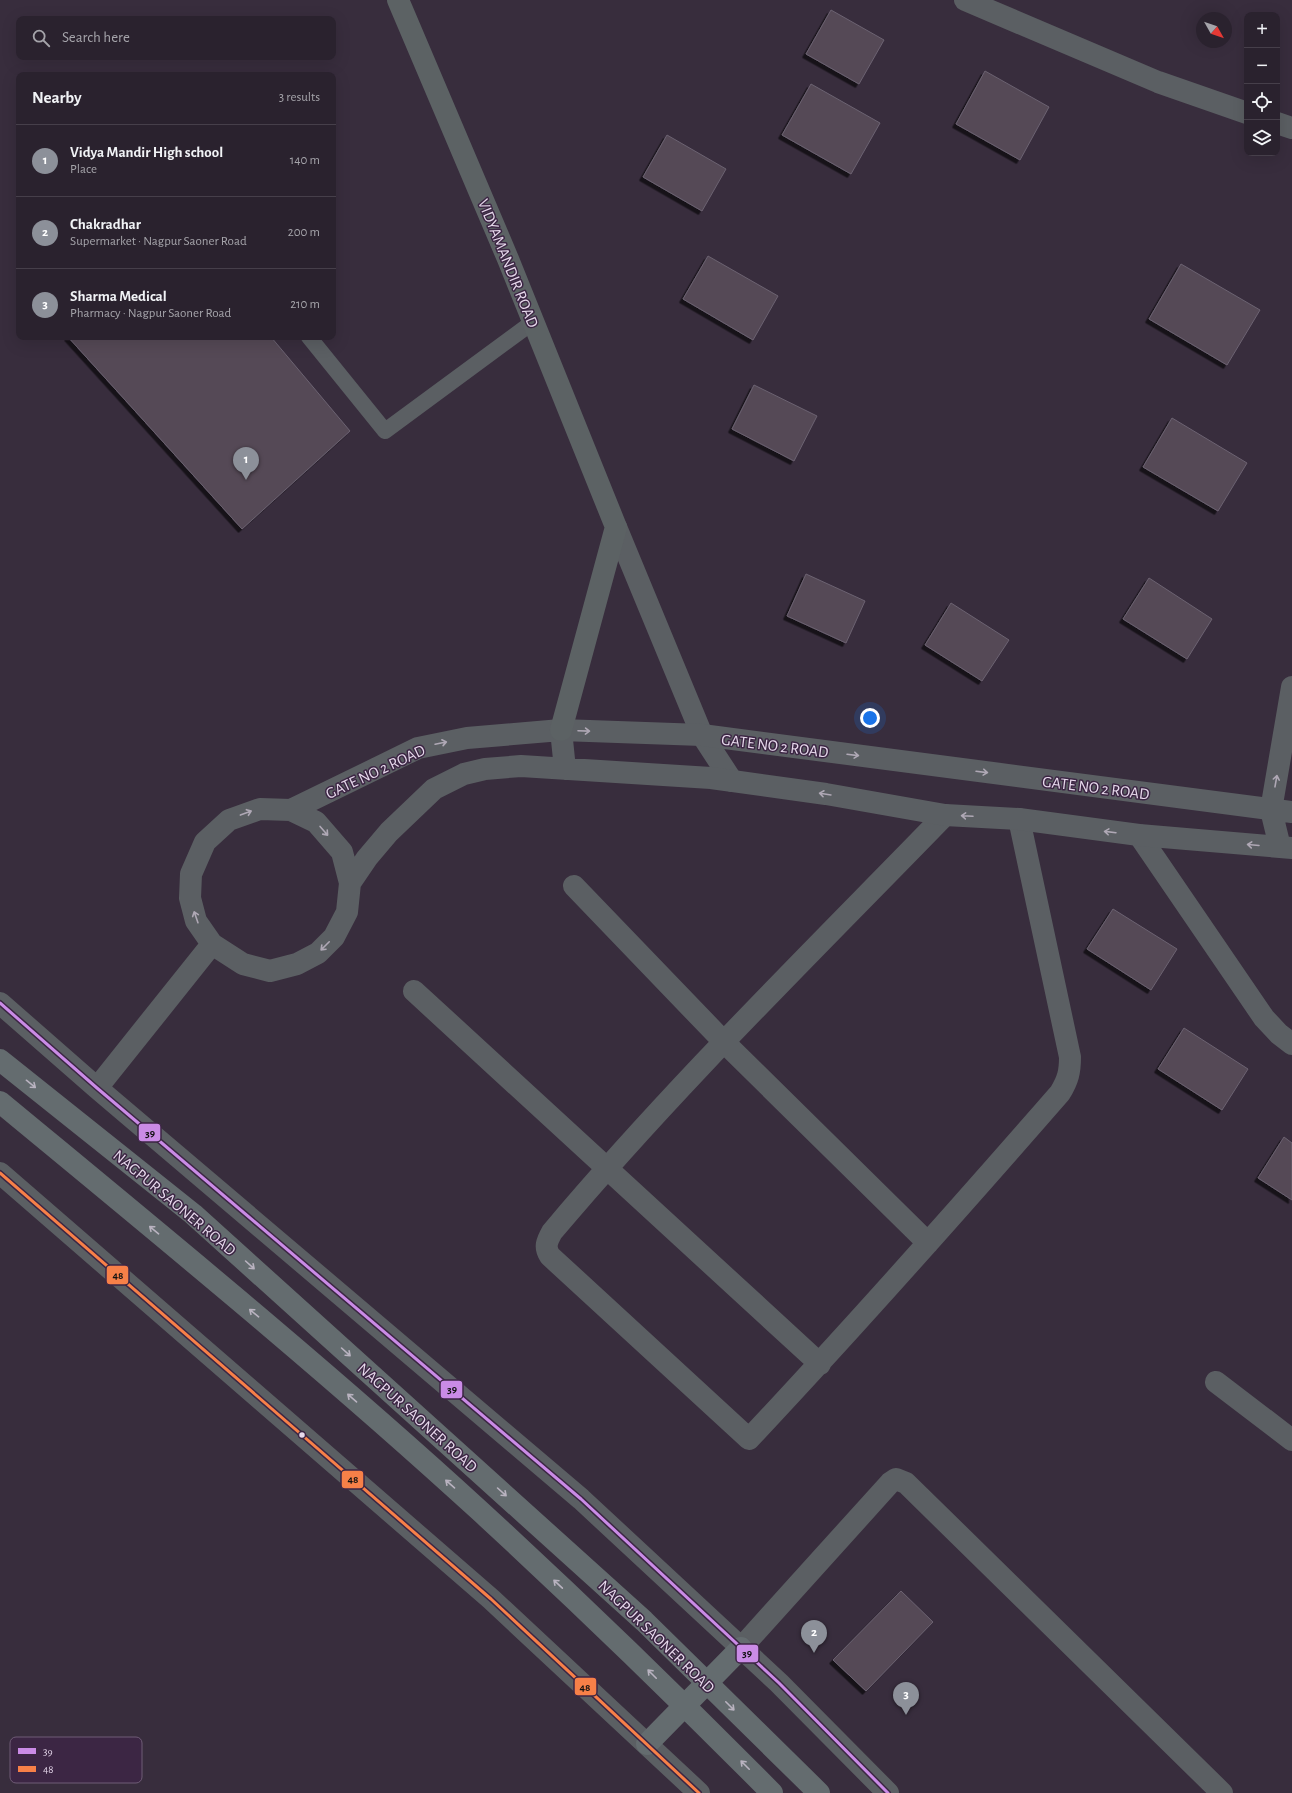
<!DOCTYPE html>
<html lang="en">
<head>
<meta charset="utf-8">
<style>
  :root { --surface:#2a222e; --page:#362f3a; --text:#f1f3f6; --muted:#a5a4aa; --line:#463f4a; --accent:#8c9099 }
  body { margin:0; font-family:"Alegreya Sans",sans-serif; background:var(--page); color:var(--text) }
  .controls { position:absolute; right:12px; top:12px; display:grid; overflow:hidden; border-radius:8px; box-shadow:0 4px 16px #0002 }
  .controls button { width:36px; height:36px; display:grid; place-items:center; padding:0; border:0; border-bottom:1px solid var(--line); background:var(--surface); color:var(--text); font:20px sans-serif }
  .compass { position:absolute; left:1196px; top:12px; width:36px; height:36px; border-radius:50%; background:var(--surface); box-shadow:0 4px 16px #0002; rotate:130deg }
  .you { position:absolute; left:870px; top:718px; width:14px; height:14px; margin:-10px; border:3px solid #fff; border-radius:50%; background:#1a73e8; box-shadow:0 0 0 6px #1a73e833 }
  .badge { display:grid; place-items:center; width:26px; height:26px; border-radius:50%; background:var(--accent); color:#fff; font-size:13px; font-weight:700 }
  .pin { position:absolute; translate:-50% -33px; filter:drop-shadow(0 1px 2px #0008) }
  .pin::after { content:''; position:absolute; top:21px; width:14px; height:12px; background:inherit; clip-path:polygon(0 0,100% 0,50% 100%) }
  .list { margin:0; padding:0; list-style:none }
  h2 { display:flex; justify-content:space-between; align-items:center; height:52px; margin:0; padding:0 16px; font-size:17px }
  h2 small { font-size:13px; font-weight:400; color:var(--muted) }
  .list li { display:grid; grid-template-columns:26px 1fr auto; gap:12px; align-items:center; box-sizing:border-box; height:72px; padding:0 16px; border-top:1px solid var(--line) }
  .list b { display:block; font-size:15px; white-space:nowrap }
  .list p { margin:0; font-size:13px; white-space:nowrap; color:var(--muted) }
  .list em { font-size:13px; font-style:normal; color:var(--muted) }
  .icon { flex:none; width:22px; height:22px; fill:none; stroke:currentColor; stroke-width:2; stroke-linecap:round; stroke-linejoin:round }
  .map { position:relative; flex:none; width:1292px; height:1793px; overflow:hidden }
  .search { position:absolute; background:var(--surface); box-shadow:0 4px 16px #0002; left:16px; top:16px; width:320px; height:44px; display:flex; align-items:center; gap:10px; box-sizing:border-box; padding:0 14px; border-radius:8px; color:var(--muted); font-size:15px }
  .panel { position:absolute; background:var(--surface); box-shadow:0 4px 16px #0002; left:16px; top:72px; width:320px; height:268px; border-radius:8px }
  .map>svg:first-child { display:block }
  .building { fill:#544a57; stroke:#6c6271; filter:url(#shadow) }
  .lines { fill:none; stroke-linecap:round; stroke-linejoin:round }
  .service { stroke:#5b5f63; stroke-width:16 }
  .minor { stroke:#5b5f63; stroke-width:22 }
  .tertiary { stroke:#5b5f63; stroke-width:22 }
  .secondary { stroke:#5c6264; stroke-width:22 }
  .trunk { stroke:#646c6f; stroke-width:22 }
  .bus-1-casing { stroke:#3c2644; stroke-width:6 }
  .bus-2-casing { stroke:#3c2644; stroke-width:6 }
  .bus-1 { stroke:#ca8be6; stroke-width:3 }
  .bus-2 { stroke:#f78048; stroke-width:3 }
  .oneway { stroke:#afa8b5 }
  .oneway2 { stroke:#b9b3c0 }
  .bus-dot { fill:#e7d9ec; stroke:#3c2644; stroke-width:1.5 }
  .labels { text-anchor:middle; stroke-width:3; stroke-linejoin:round; paint-order:stroke }
  .street-label { font-size:16px; fill:#e7d9ec; stroke:#3c2644 }
  .key { fill:#3c2644; stroke:#6f5c76; stroke-width:1 }
  .key-label { font-size:11px; fill:#e7d9ec }
  .line-badge { stroke:#3c2644; stroke-width:1.5 }
  .pale-badge-label { font-size:11px; text-anchor:middle; font-weight:bold; fill:#111 }
</style>
</head>
<body>
<div class="map">
<svg width="1292" height="1793" viewBox="0 0 1292 1793">
  <defs>
    <filter id="shadow"><feDropShadow dx="-3.5" dy="3.5" stdDeviation="0" flood-color="#0009"/></filter>
  </defs>
  <rect width="100%" height="100%" fill="#382d3d"/>
  <!-- building -->
  <path class="building" d="M831,10L884,40L859,84L806,54Z
    M985,71L1049,107L1020,160L956,124Z
    M811,84L880,123L851,174L782,135Z
    M667,135L726,169L702,211L643,177Z
    M708,256L778,296L753,340L683,299Z
    M1181,264L1260,310L1227,365L1149,319Z
    M68,337H271L350,431L242,529Z
    M754,385L817,416L794,461L732,429Z
    M1172,418L1247,463L1218,511L1143,467Z
    M806,574L865,601L846,643L787,616Z
    M1149,578L1212,619L1187,659L1123,619Z
    M951,603L1009,640L982,681L925,645Z
    M1113,909L1177,949L1151,990L1087,949Z
    M1184,1028L1248,1069L1222,1110L1158,1069Z
    M1284,1137L1292,1143V1200L1258,1178Z
    M901,1591L933,1622L866,1691L833,1660Z"/>
  <g class="lines">
    <!-- service -->
    <path class="service" d="M309,337L385,431L533,322"/>
    <!-- minor -->
    <path class="minor" d="M965,0L1158,82L1247,113
      M1277,123L1292,128
      M616,527L702,735L732,781
      M945,815C812,952 675,1086 552,1232C547,1241 544,1247 550,1256L749,1439C855,1326 958,1210 1060,1093C1068,1080 1070,1072 1070,1057L1019,819
      M1139,835L1264,1018L1279,1034L1292,1044
      M574,886L724,1042L928,1243
      M414,991L820,1364
      M1216,1382L1292,1440
      M741,1648L890,1483L896,1479L906,1483L1222,1793"/>
    <!-- tertiary -->
    <path class="tertiary" d="M561,730L565,769
      M291,810L316,822L342,852L350,883L347,912L334,937L318,953L297,964L270,971L243,964L212,944L196,921L190,898L191,874L205,842L229,820L260,809L291,810L418,748L467,738L561,730L702,735L1292,812
      M1280,847L1271,810L1292,687
      M350,883L367,858L389,832L434,789L464,774L485,769L521,766L711,778L826,794L945,815L1019,819L1139,835L1292,848
      M0,1003L97,1088L581,1499L779,1683L888,1793
      M97,1088L212,944
      M0,1173L491,1599L699,1793"/>
    <!-- secondary -->
    <path class="secondary" d="M398,0L508,259L616,527L561,730"/>
    <!-- trunk -->
    <path class="trunk" d="M0,1060L193,1214L644,1621L819,1793
      M0,1102C162,1236 325,1369 480,1511C580,1603 677,1697 772,1793
      M647,1744L741,1648"/>
    <!-- bus-1 casing -->
    <g class="bus-1-casing">
      <path id="bus-1" d="M0,1003L97,1088L581,1499L779,1683L888,1793"/>
    </g>
    <!-- bus-2 casing -->
    <g class="bus-2-casing">
      <path id="bus-2" d="M0,1173L491,1599L699,1793"/>
    </g>
    <!-- bus-1 -->
    <use href="#bus-1" class="bus-1"/>
    <!-- bus-2 -->
    <use href="#bus-2" class="bus-2"/>
  </g>
  <!-- one-way arrows -->
  <defs><path id="oneway-shaft" d="M-6 0H5M1.5-3L5.5 0L1.5 3" fill="none" stroke-width="1.6" stroke-linecap="round" stroke-linejoin="round"/></defs>
  <g class="oneway">
    <use href="#oneway-shaft" transform="translate(584 731) rotate(2)"/>
    <use href="#oneway-shaft" transform="translate(441 743) rotate(-12)"/>
    <use href="#oneway-shaft" transform="translate(853 755) rotate(7)"/>
    <use href="#oneway-shaft" transform="translate(982 772) rotate(7)"/>
    <use href="#oneway-shaft" transform="translate(1276 781) rotate(-80)"/>
    <use href="#oneway-shaft" transform="translate(825 794) rotate(-171)"/>
    <use href="#oneway-shaft" transform="translate(246 813) rotate(-20)"/>
    <use href="#oneway-shaft" transform="translate(967 816) rotate(-177)"/>
    <use href="#oneway-shaft" transform="translate(324 831) rotate(49)"/>
    <use href="#oneway-shaft" transform="translate(1110 832) rotate(-173)"/>
    <use href="#oneway-shaft" transform="translate(1253 845) rotate(-175)"/>
    <use href="#oneway-shaft" transform="translate(196 917) rotate(-109)"/>
    <use href="#oneway-shaft" transform="translate(325 946) rotate(135)"/>
  </g>
  <g class="oneway2">
    <use href="#oneway-shaft" transform="translate(31 1084) rotate(39)"/>
    <use href="#oneway-shaft" transform="translate(154 1230) rotate(-140)"/>
    <use href="#oneway-shaft" transform="translate(250 1265) rotate(42)"/>
    <use href="#oneway-shaft" transform="translate(254 1313) rotate(-140)"/>
    <use href="#oneway-shaft" transform="translate(346 1352) rotate(42)"/>
    <use href="#oneway-shaft" transform="translate(352 1398) rotate(-139)"/>
    <use href="#oneway-shaft" transform="translate(450 1484) rotate(-139)"/>
    <use href="#oneway-shaft" transform="translate(502 1492) rotate(42)"/>
    <use href="#oneway-shaft" transform="translate(558 1584) rotate(-137)"/>
    <use href="#oneway-shaft" transform="translate(652 1674) rotate(-135)"/>
    <use href="#oneway-shaft" transform="translate(730 1706) rotate(45)"/>
    <use href="#oneway-shaft" transform="translate(745 1765) rotate(-135)"/>
  </g>
  <!-- markers -->
  <circle class="bus-dot" cx="302" cy="1435" r="3.5"/>
  <g class="labels">
    <!-- street labels -->
    <g class="street-label">
      <text transform="translate(509 263) rotate(68)" y="6">VIDYAMANDIR ROAD</text>
      <text transform="translate(775 745) rotate(7)" y="6">GATE NO 2 ROAD</text>
      <text transform="translate(375 771) rotate(-25)" y="6">GATE NO 2 ROAD</text>
      <text transform="translate(1096 787) rotate(7)" y="6">GATE NO 2 ROAD</text>
      <text transform="translate(175 1202) rotate(40)" y="6">NAGPUR SAONER ROAD</text>
      <text transform="translate(418 1417) rotate(42)" y="6">NAGPUR SAONER ROAD</text>
      <text transform="translate(657 1636) rotate(44)" y="6">NAGPUR SAONER ROAD</text>
    </g>
  </g>
  <!-- legend -->
  <rect x="10" y="1737" width="132" height="46" rx="6" class="key"/>
  <rect x="18" y="1748" width="18" height="6" fill="#ca8be6"/>
  <rect x="18" y="1766" width="18" height="6" fill="#f78048"/>
  <g class="key-label">
    <text x="43" y="1755">39</text>
    <text x="43" y="1773">48</text>
  </g>
  <g class="line-badge">
    <rect x="138" y="1123" width="23" height="19" rx="4" fill="#ca8be6"/>
    <rect x="106" y="1265" width="23" height="20" rx="4" fill="#f78048"/>
    <rect x="440" y="1380" width="23" height="19" rx="4" fill="#ca8be6"/>
    <rect x="341" y="1470" width="23" height="19" rx="4" fill="#f78048"/>
    <rect x="736" y="1644" width="23" height="19" rx="4" fill="#ca8be6"/>
    <rect x="574" y="1677" width="23" height="19" rx="4" fill="#f78048"/>
  </g>
  <g class="pale-badge-label">
    <text x="150" y="1137">39</text>
    <text x="118" y="1279">48</text>
    <text x="452" y="1393">39</text>
    <text x="353" y="1483">48</text>
    <text x="747" y="1657">39</text>
    <text x="585" y="1691">48</text>
  </g>
</svg>
<div class="controls">
<button>+</button>
<button>−</button>
<button><svg class="icon" aria-label="locate" viewBox="0 0 24 24"><circle cx="12" cy="12" r="6"/><path d="M12 2v4M12 18v4M2 12h4M18 12h4"/></svg></button>
<button><svg class="icon" aria-label="layers" viewBox="0 0 24 24"><path d="M12 4l9 5-9 5-9-5zM3 14l9 5 9-5"/></svg></button>
</div>
<svg class="compass" viewBox="-18 -18 36 36"><path d="M0-13l5 13h-10z" fill="#e53935"/><path d="M0 13l5-13h-10z" fill="#a5a4aa"/></svg>
<div class="you"></div>
<div class="pin badge" style="left:246px;top:480px">1</div>
<div class="pin badge" style="left:814px;top:1653px">2</div>
<div class="pin badge" style="left:906px;top:1715px">3</div>
<div class="search"><svg class="icon" aria-label="search" viewBox="0 0 24 24"><circle cx="10" cy="10" r="6"/><path d="M15 15l6 6"/></svg>Search here</div>
<section class="panel">
<h2>Nearby<small>3 results</small></h2>
<ul class="list">
<li><span class="badge">1</span><div><b>Vidya Mandir High school</b><p>Place</p></div><em>140 m</em></li>
<li><span class="badge">2</span><div><b>Chakradhar</b><p>Supermarket · Nagpur Saoner Road</p></div><em>200 m</em></li>
<li><span class="badge">3</span><div><b>Sharma Medical</b><p>Pharmacy · Nagpur Saoner Road</p></div><em>210 m</em></li>
</ul>
</section>
</div>
</body>
</html>
